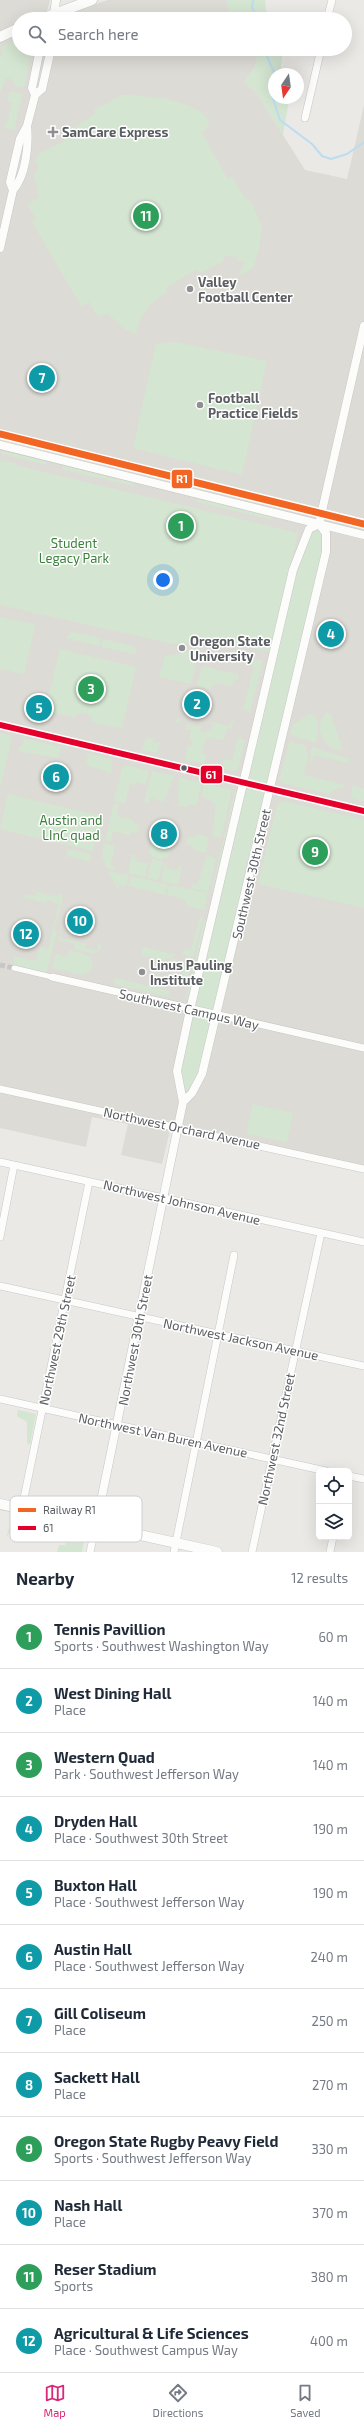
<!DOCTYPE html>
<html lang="en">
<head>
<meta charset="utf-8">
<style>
  :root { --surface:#fff; --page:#f2f2f3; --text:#1f2937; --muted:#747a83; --line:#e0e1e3; --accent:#db2777 }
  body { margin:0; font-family:"Exo 2",sans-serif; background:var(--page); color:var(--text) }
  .controls { position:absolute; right:12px; bottom:12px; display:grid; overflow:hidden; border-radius:6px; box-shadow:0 4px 16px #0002 }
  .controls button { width:36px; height:36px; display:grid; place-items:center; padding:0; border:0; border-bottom:1px solid var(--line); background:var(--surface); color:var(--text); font:20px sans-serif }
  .compass { position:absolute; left:268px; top:68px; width:36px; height:36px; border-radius:50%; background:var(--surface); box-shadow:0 4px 16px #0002; rotate:193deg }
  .you { position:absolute; left:163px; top:580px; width:14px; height:14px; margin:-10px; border:3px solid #fff; border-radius:50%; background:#1a73e8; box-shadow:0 0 0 6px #1a73e833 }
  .badge { display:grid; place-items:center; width:26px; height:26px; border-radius:50%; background:var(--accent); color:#fff; font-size:13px; font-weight:700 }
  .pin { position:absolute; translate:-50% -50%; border:2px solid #fff; box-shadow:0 1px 4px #0006 }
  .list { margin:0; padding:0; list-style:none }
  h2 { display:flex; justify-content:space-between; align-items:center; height:52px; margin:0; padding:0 16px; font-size:17px }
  h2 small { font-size:13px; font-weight:400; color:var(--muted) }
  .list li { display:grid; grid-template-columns:26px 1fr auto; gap:12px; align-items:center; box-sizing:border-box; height:64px; padding:0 16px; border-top:1px solid var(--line) }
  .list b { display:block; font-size:15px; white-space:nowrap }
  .list p { margin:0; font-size:13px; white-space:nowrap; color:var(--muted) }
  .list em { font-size:13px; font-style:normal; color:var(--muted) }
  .icon { flex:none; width:22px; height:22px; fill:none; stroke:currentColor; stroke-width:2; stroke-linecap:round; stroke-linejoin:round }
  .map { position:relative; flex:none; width:364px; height:1552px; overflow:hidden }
  .search { position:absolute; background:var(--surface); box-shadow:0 4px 16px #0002; left:12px; right:12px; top:12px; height:44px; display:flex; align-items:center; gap:10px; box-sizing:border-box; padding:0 14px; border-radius:22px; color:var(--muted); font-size:15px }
  .sheet { height:820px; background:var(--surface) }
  nav { display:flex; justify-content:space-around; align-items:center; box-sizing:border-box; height:56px; border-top:1px solid var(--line); background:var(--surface); font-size:11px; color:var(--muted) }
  nav a { display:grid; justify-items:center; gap:2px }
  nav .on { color:var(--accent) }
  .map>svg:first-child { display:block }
  .education { fill:#dddbd5 }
  .green { fill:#d4e5d1 }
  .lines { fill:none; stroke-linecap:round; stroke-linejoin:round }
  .stream { stroke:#bbdcf2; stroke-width:2 }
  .pedestrian-tunnel { stroke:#c6c6c4; stroke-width:5; stroke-dasharray:5 2.5; stroke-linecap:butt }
  .pedestrian-casing { stroke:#c7c7c7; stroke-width:6 }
  .minor-casing { stroke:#c7c7c7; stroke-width:8 }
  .tertiary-casing { stroke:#c7c7c7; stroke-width:9 }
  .secondary-casing { stroke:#c7c7c6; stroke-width:11 }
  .pedestrian { stroke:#fcfcfb; stroke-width:5 }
  .minor { stroke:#fcfcfb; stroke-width:7 }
  .tertiary { stroke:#fcfcfb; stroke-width:8 }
  .secondary { stroke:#fcfcfb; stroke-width:10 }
  .bus-1-casing { stroke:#fff; stroke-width:9 }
  .bus-1 { stroke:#e4002b; stroke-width:6 }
  .rail-1-casing { stroke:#fff; stroke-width:10 }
  .rail-1 { stroke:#f26522; stroke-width:7 }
  .poi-dot { fill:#8d8f90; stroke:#fff; stroke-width:1.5 }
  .bus-dot { fill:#5b5e62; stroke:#fff; stroke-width:1.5 }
  .labels { text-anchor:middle; stroke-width:3; stroke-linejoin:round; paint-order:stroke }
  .poi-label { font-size:13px; font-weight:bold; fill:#5b5e62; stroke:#fff; text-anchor:start }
  .park-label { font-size:13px; fill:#3b803d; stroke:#fff }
  .street-label { font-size:13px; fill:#5b5e62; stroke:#fff }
  .key { fill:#fff; stroke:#cecfd0; stroke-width:1 }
  .key-label { font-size:11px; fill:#5b5e62 }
  .line-badge { stroke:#fff; stroke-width:1.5 }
  .badge-label { font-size:11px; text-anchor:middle; font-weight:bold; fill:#fff }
</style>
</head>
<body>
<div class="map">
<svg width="364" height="1552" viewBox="0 0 364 1552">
  <rect width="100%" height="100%" fill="#eae9e5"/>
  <!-- education -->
  <path class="education" d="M0,0H50L45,19H19V49H259L255,67L244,82L256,92L305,170L347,179L364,105V1167L172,1122L162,1164L121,1155L128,1124L92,1117L86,1147L0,1128Z
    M108,0H227L229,14L234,19H49Z"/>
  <!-- green -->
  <path class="green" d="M227,0H265L266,10L273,19H234L229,14Z
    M12,42L19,44V46L16,47L25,54L24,50L27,49L30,59L24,88L14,86L13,80L6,78L0,93V56L4,54L0,47Z
    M259,49H283L280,74H274V98L289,100L283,135L256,92L244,82L255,67Z
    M12,91L22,94L14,130L4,128L5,124H7L12,102L7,100L9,93Z
    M122,95C140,94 211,101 209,126L202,133L228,179L232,177L246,200L249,198L262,226L259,249L253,268L238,277L245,262L238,261V257L224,256L223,262L200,273L197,269L166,288L168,292C149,303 142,311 136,334L125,329L107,313L98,317L89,302L81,306L32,222L36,219L27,205L39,197L34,174L37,171L38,163L35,162L39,153L63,142L72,129L95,114L94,110Z
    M176,342L267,361L242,475L133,448L156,344Z
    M3,451L47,461L46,465L2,454Z
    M0,460L15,463V465L298,533L270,652L197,636L186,643L173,644L0,605Z
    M63,466L134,483L133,486L62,469Z
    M198,499L272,517L271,520L197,502Z
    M311,530L321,532L323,550L199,1077L185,1093L179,1072L298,559Z
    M0,617L33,624L35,627L24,674L0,669Z
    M71,632L101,638L99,646L66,638Z
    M103,639L133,646L136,649V654L101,647Z
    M200,646L191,684L159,677L165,655L181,654Z
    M60,649L136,667L122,729L91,722L92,717L85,713L77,714L76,718L45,711Z
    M248,657L263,661L250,712L243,710L254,666L242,663L243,660Z
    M202,666L239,675L238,680L234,679L233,686L217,683L209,689L197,686Z
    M327,713L331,715L342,747L341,750C323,750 312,724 327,713Z
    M309,714L315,715C319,721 319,737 315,743L290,735L293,725Z
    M177,718H180V722L201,727L200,731L206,733L207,730L211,731L213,724L209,723V721L229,726L231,720L235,721L231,729L227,728L224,740L206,738L202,753L207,755L204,764L185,760L188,745L191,746L192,741L189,740L191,730L186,729L187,724L176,722Z
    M0,733L12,736L0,789Z
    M147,737L154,739L153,743L160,742L157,753L142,750Z
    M24,738L61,747L58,758L18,751L19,746L22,747Z
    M238,738L245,740L237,772L222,768L224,759L232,761Z
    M290,741L306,746L308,758L304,775L345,785L343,788H339L328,794L281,783L279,780Z
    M313,747L350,759L348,763L314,755L312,762L310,761L311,749Z
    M88,753L112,759L111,773L86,765Z
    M126,765L149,771L146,785L135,782V785L130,784L125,803L114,801L122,768Z
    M152,771L174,776L164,802L150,798L148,804L144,802Z
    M179,777L202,783L196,806L188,804L187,807L178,806Z
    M204,783L232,790L221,838L212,836L216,804L211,802V800L201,797Z
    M352,786L364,789V802L351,798Z
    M235,790L238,791L214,892L211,893Z
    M8,794L101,816L93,851L0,829Z
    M283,801L364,820V908L258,884L277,804Z
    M114,803L119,804L117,816L132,819L134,824L140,825L138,833L132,832L128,835L113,831L111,842L105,841Z
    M197,834L209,837L206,853L194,850L192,846L186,844L188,836L194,838Z
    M104,843L115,846L111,865L115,866L114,870L107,868L102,856Z
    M151,844L171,848L168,858L164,857L163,860L152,857V854H149Z
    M68,849L91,854L90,862L66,856Z
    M132,854L136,855L135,861L146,863L149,859L145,877L128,873Z
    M207,855L216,858L208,892L191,888L192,884L197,885Z
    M152,859L163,862L158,880L147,878Z
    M165,862L167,863L166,868L177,871L179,865L182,866L178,885L161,881Z
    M108,871L129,875L126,886L120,884L118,890Z
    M131,876L168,884L165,895L128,886Z
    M169,885L208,893L204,910L185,905L186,900L167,895Z
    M31,890L54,896L61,893L63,898L61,906L49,900L45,903L20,897H24L25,894L36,896V893Z
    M58,906L61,907L54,929L57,932L47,971L44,973L14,966V956L36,961L40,947L48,949Z
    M200,916L203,917L193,957L182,955L184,949L191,950Z
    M204,921L207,922L189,1000L186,999Z
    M60,931H61L60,938L86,944L85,948L97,951L100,940L101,949L95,954L74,949L75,944L58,940Z
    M143,947L177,955L172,956V958L176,959L175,963L171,962V959L166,958L165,961L141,955Z
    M69,950C82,953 100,956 90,972L82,975L52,968L56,954L67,957Z
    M186,957L193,959L187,985L181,983Z
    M115,978L170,991L168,997L114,984Z
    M253,1104L293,1113L287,1142L246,1134Z
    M18,1410L36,1414L30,1445L27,1443V1422L17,1416Z
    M13,1516L44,1522L42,1526L17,1521L6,1538Z
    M47,1522L86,1531L82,1552H57L59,1545H65L68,1534L46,1527Z"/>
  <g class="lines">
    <!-- stream -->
    <path class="stream" d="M253,0L252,7L258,19
      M268,49L267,57L275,74
      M274,79L271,92L280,120L312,144L322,156L331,159L347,154L364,142"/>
    <!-- pedestrian-tunnel -->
    <path class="pedestrian-tunnel" d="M0,965L14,968"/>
    <!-- pedestrian casing -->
    <g class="pedestrian-casing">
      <path id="pedestrian" d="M14,968L52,977"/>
    </g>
    <!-- minor casing -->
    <g class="minor-casing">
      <path id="minor" d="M327,19L332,0
        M305,118L321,49
        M0,725L364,811
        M52,977L364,1048
        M0,1089L364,1169
        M0,1162L364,1242
        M0,1237L14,1165
        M0,1286L364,1366
        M0,1399L326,1471
        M349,1476L364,1479
        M24,1498L89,1182
        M90,1552L96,1525
        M174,1552L234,1255
        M252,1552L321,1233
        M330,1552L333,1537"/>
    </g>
    <!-- tertiary casing -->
    <g class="tertiary-casing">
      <path id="tertiary" d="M51,18L54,14L56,0
        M35,95L32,88L40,49
        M13,190L10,182L20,139L27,126L35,95L42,89L51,49
        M0,248L13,190C26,176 29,144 27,126
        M0,445L364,535
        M319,524L364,326
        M183,1102L192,1093L202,1074L326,552V533L319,524
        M96,1525L183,1102L177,1071L190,1010L293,570L309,529L319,524"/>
    </g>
    <!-- secondary casing -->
    <g class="secondary-casing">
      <path id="secondary" d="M41,19L92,0
        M0,37L19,28
        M0,1504L217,1552"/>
    </g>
    <!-- pedestrian -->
    <use href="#pedestrian" class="pedestrian"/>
    <!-- minor -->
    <use href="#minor" class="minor"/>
    <!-- tertiary -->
    <use href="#tertiary" class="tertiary"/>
    <!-- secondary -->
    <use href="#secondary" class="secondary"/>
    <!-- bus-1 casing -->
    <g class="bus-1-casing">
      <path id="bus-1" d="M0,725L364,811"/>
    </g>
    <!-- bus-1 -->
    <use href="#bus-1" class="bus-1"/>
    <!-- rail-1 casing -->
    <g class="rail-1-casing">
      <path id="rail-1" d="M0,434L364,524"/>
    </g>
    <!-- rail-1 -->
    <use href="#rail-1" class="rail-1"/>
  </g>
  <!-- markers -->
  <g class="poi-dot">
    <path d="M51 126h4v4h4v4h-4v4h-4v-4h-4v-4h4z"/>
    <circle cx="190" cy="289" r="4"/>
    <circle cx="200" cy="405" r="4"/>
    <circle cx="182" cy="648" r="4"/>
    <circle cx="142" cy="972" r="4"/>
  </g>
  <circle class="bus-dot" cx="184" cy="768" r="3.5"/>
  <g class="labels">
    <!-- poi labels -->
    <g class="poi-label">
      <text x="62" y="137">SamCare Express</text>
      <text x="198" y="287">Valley<tspan x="198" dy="15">Football Center</tspan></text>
      <text x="208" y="403">Football<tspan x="208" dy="15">Practice Fields</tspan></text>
      <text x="190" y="646">Oregon State<tspan x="190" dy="15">University</tspan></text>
      <text x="150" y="970">Linus Pauling<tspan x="150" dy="15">Institute</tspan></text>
    </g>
    <!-- park labels -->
    <g class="park-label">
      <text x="74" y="548">Student<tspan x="74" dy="15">Legacy Park</tspan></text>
      <text x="71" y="825">Austin and<tspan x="71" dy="15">LInC quad</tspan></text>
    </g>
    <!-- street labels -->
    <g class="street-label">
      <text transform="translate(251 874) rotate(-77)" y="5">Southwest 30th Street</text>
      <text transform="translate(189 1009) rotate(13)" y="5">Southwest Campus Way</text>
      <text transform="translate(182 1128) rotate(12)" y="5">Northwest Orchard Avenue</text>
      <text transform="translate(182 1202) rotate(13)" y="5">Northwest Johnson Avenue</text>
      <text transform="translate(241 1339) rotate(12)" y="5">Northwest Jackson Avenue</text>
      <text transform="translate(57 1340) rotate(-78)" y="5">Northwest 29th Street</text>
      <text transform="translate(135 1340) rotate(-79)" y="5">Northwest 30th Street</text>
      <text transform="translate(163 1435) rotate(12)" y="5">Northwest Van Buren Avenue</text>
      <text transform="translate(276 1439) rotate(-78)" y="5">Northwest 32nd Street</text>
    </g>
  </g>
  <!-- legend -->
  <rect x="10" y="1496" width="132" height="46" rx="6" class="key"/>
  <rect x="18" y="1508" width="18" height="4" fill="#f26522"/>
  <rect x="18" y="1526" width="18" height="4" fill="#e4002b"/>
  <g class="key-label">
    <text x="43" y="1514">Railway R1</text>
    <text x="43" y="1532">61</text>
  </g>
  <g class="line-badge">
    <rect x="171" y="469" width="22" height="20" rx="4" fill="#f26522"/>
    <rect x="200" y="765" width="23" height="19" rx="4" fill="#e4002b"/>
  </g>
  <g class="badge-label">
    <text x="182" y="483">R1</text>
    <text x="211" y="779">61</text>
  </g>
</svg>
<div class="controls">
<button><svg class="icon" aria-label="locate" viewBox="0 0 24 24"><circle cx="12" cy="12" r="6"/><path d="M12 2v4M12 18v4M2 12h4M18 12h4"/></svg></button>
<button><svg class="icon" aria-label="layers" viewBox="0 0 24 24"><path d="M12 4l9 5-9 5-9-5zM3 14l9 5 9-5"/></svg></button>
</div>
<svg class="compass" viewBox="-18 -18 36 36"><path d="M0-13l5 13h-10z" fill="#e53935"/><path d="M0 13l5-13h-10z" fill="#747a83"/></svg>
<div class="you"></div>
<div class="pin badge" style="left:181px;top:526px;background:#2e9e5b">1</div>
<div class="pin badge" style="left:197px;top:704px;background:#0f9aa8">2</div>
<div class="pin badge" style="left:91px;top:689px;background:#2e9e5b">3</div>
<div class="pin badge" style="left:331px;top:634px;background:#0f9aa8">4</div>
<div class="pin badge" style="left:39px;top:708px;background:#0f9aa8">5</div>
<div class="pin badge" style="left:56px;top:777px;background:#0f9aa8">6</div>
<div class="pin badge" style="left:42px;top:378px;background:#0f9aa8">7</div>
<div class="pin badge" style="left:164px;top:834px;background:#0f9aa8">8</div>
<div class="pin badge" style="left:315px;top:852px;background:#2e9e5b">9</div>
<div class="pin badge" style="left:80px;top:921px;background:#0f9aa8">10</div>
<div class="pin badge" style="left:146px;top:216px;background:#2e9e5b">11</div>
<div class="pin badge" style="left:26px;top:934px;background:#0f9aa8">12</div>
<div class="search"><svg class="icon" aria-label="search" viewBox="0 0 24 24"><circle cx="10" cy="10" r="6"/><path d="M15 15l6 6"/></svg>Search here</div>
</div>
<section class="sheet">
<h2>Nearby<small>12 results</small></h2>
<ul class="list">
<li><span class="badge" style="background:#2e9e5b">1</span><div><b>Tennis Pavillion</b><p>Sports · Southwest Washington Way</p></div><em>60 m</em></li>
<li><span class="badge" style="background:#0f9aa8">2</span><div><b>West Dining Hall</b><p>Place</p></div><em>140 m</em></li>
<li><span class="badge" style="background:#2e9e5b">3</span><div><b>Western Quad</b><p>Park · Southwest Jefferson Way</p></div><em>140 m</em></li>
<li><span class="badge" style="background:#0f9aa8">4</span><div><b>Dryden Hall</b><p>Place · Southwest 30th Street</p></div><em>190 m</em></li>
<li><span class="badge" style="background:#0f9aa8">5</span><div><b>Buxton Hall</b><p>Place · Southwest Jefferson Way</p></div><em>190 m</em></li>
<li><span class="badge" style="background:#0f9aa8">6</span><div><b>Austin Hall</b><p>Place · Southwest Jefferson Way</p></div><em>240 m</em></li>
<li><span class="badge" style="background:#0f9aa8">7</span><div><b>Gill Coliseum</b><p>Place</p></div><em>250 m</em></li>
<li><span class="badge" style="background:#0f9aa8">8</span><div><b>Sackett Hall</b><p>Place</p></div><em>270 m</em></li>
<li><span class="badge" style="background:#2e9e5b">9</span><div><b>Oregon State Rugby Peavy Field</b><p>Sports · Southwest Jefferson Way</p></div><em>330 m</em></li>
<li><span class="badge" style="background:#0f9aa8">10</span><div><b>Nash Hall</b><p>Place</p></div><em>370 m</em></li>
<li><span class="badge" style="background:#2e9e5b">11</span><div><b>Reser Stadium</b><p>Sports</p></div><em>380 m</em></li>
<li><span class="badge" style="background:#0f9aa8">12</span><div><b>Agricultural &amp; Life Sciences</b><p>Place · Southwest Campus Way</p></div><em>400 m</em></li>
</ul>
</section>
<nav>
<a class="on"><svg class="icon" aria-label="map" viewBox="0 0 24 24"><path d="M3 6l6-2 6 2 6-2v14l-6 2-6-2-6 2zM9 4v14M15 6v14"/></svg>Map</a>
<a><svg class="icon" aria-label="directions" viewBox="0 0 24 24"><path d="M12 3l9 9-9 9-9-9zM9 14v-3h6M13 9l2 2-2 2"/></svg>Directions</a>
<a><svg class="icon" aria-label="saved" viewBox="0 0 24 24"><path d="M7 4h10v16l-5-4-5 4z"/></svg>Saved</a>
</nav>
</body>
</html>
